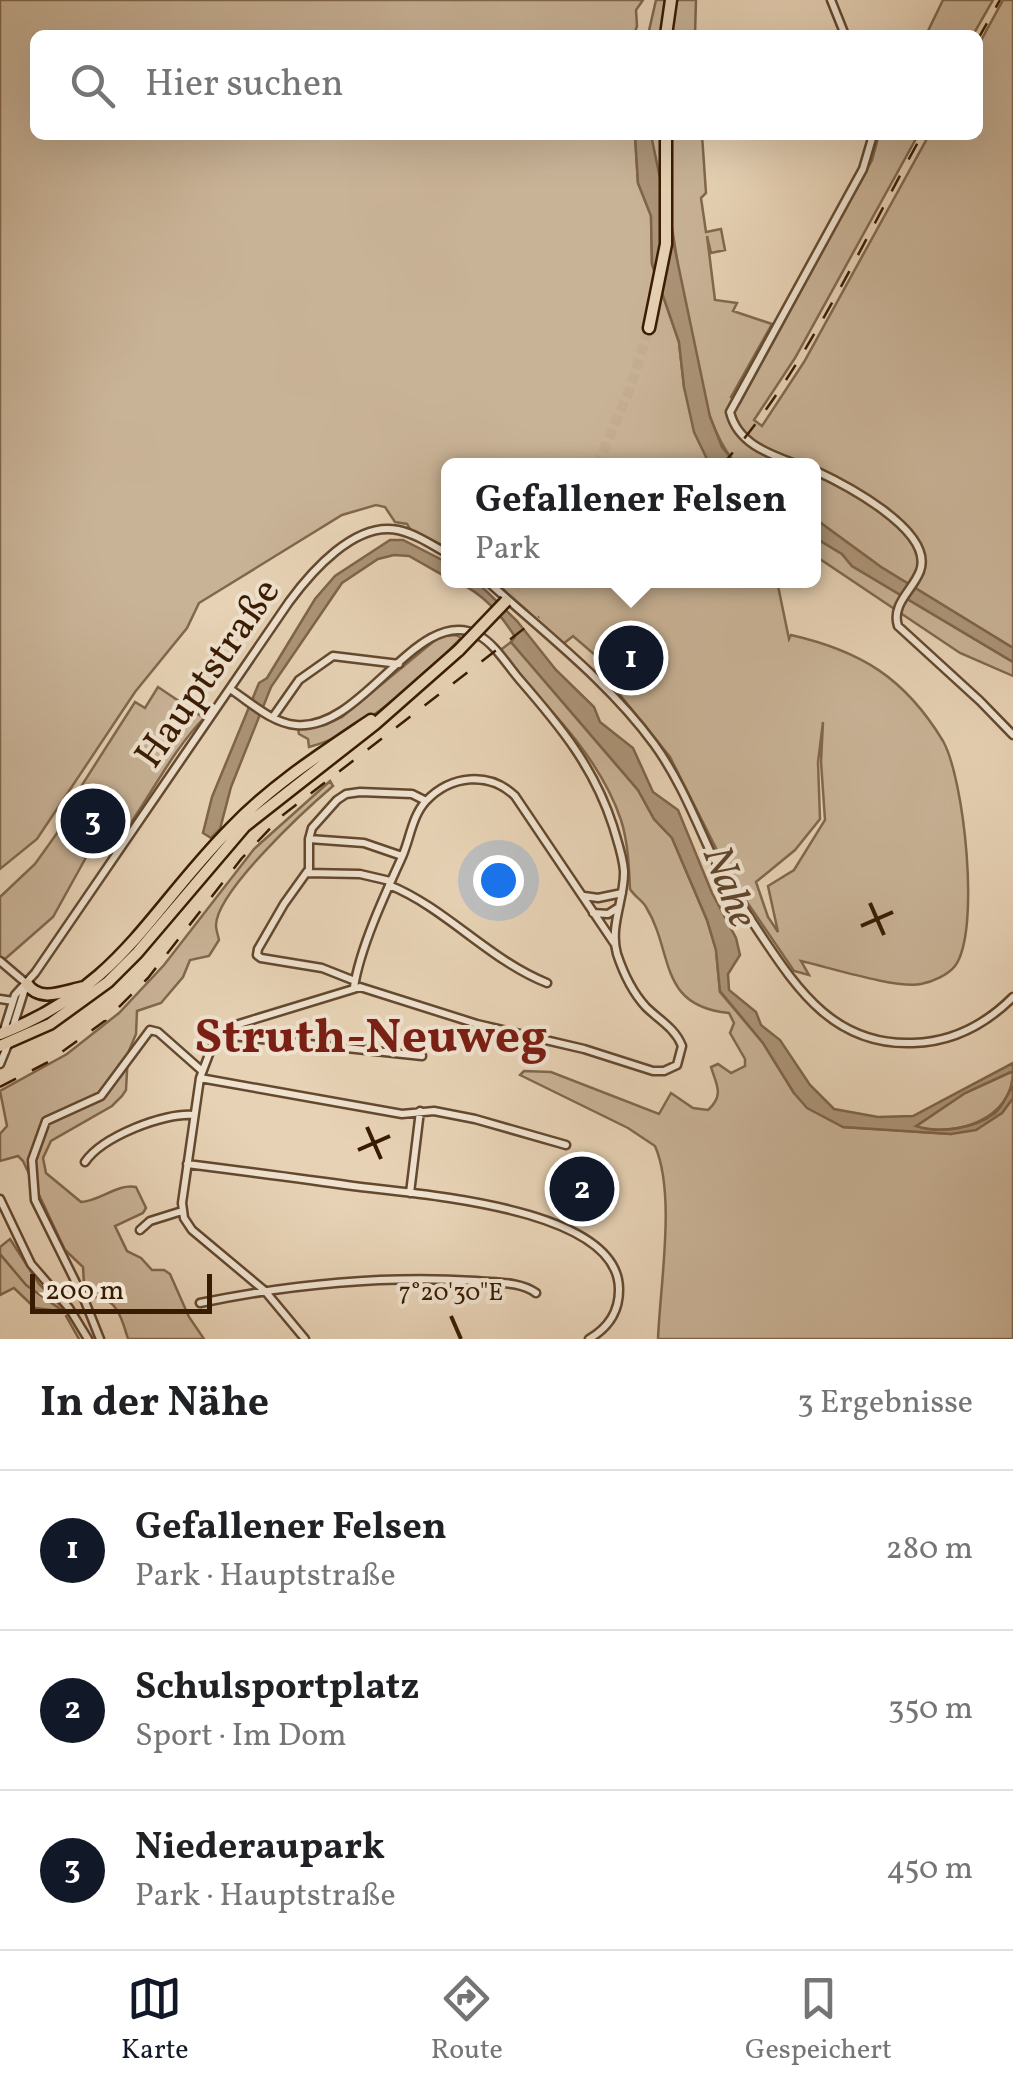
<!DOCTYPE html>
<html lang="de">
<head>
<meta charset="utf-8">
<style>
  :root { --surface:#fff; --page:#f2f2f2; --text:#202124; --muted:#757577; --line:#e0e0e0; --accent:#111827 }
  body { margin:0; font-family:Vollkorn,serif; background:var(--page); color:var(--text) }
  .scale { position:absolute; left:30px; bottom:25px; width:182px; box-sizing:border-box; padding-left:10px; border:5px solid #391b02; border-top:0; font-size:28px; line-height:35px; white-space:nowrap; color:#391b02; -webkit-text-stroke:8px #efe2cf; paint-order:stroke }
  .you { position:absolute; left:498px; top:880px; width:35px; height:35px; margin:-25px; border:8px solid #fff; border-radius:50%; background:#1a73e8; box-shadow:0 0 0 15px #1a73e833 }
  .badge { display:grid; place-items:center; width:65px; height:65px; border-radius:50%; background:var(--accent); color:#fff; font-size:32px; font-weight:700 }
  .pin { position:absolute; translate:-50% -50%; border:5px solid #fff; box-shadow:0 2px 10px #0006 }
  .popup { position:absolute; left:441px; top:458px; width:380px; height:130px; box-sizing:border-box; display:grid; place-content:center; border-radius:15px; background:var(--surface); filter:drop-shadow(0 2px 8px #0005); font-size:32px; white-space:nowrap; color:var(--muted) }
  .popup b { font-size:38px; color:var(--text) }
  .popup::after { content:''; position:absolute; left:50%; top:100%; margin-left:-20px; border:20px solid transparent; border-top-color:var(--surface) }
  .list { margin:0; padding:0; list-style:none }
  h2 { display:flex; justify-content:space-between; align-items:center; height:130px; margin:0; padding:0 40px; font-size:42px }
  h2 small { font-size:32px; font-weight:400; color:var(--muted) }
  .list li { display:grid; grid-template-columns:65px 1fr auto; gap:30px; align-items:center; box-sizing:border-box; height:160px; padding:0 40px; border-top:2px solid var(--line) }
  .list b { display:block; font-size:38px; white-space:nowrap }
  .list p { margin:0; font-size:32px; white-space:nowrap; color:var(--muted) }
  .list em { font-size:32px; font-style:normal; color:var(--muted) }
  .icon { flex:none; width:55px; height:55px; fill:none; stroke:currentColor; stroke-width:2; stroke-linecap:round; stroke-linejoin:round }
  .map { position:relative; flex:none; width:1013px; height:1339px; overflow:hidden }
  .search { position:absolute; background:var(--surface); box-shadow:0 10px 40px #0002; left:30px; right:30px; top:30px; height:110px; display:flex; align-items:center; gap:25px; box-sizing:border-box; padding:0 35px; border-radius:15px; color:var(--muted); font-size:38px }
  .sheet { height:610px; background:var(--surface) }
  nav { display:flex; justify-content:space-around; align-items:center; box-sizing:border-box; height:140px; border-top:2px solid var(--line); background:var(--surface); font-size:28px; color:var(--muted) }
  nav a { display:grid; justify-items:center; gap:5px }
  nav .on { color:var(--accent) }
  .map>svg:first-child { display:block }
  .green { fill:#c9b397; stroke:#81674c; stroke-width:2.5; fill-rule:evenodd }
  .water { fill:#ac9478; stroke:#7e6449; stroke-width:2.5 }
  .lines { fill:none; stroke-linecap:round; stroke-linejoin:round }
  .stream { stroke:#7e6449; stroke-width:2.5 }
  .primary-tunnel { stroke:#c4ad91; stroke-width:10; stroke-dasharray:10 5; stroke-linecap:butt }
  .minor-casing { stroke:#64492f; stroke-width:11 }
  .primary-casing { stroke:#391b02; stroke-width:15 }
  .minor { stroke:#efe2cf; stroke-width:6 }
  .primary { stroke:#e7d2b5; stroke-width:10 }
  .rail { stroke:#391b02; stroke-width:2.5; stroke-dasharray:18 18; stroke-linecap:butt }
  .primary-bridge-casing { stroke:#391b02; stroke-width:15; stroke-linecap:butt }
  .primary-bridge { stroke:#e7d2b5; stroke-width:10 }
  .ticks { fill:none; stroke:#391b02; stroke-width:4 }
  .labels { text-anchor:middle; stroke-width:8; stroke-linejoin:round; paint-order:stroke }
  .street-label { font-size:40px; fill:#391b02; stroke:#efe2cf }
  .water-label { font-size:42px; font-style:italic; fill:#61452b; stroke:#efe2cf }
  .district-label { font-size:50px; font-weight:bold; fill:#7a1f14; stroke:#efe2cf }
  .ticks-label { font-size:25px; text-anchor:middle; fill:#391b02; stroke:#efe2cf; stroke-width:8; stroke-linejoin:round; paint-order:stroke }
</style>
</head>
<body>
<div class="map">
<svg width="1013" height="1339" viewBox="0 0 1013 1339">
  <rect width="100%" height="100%" fill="#e7d2b5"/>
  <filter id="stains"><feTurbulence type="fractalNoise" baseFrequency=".002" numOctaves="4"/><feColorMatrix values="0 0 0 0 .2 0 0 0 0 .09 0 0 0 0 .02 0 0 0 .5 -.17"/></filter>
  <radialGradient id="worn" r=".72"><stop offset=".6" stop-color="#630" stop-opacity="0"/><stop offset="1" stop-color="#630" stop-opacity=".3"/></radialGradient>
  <!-- green -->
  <path class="green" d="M0,0H643L636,10L637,26L634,35H35V135H635L638,183L651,215L652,264L679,342L684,387L707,459L714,465L448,466V548L410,529L407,524L395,522L385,507L376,505L342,515L199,603L187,628L135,692L37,839L0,869Z
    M656,0H696L695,35H648Z
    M943,0H993L973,35H926Z
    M1003,0H1013V648L881,567L814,518V466L737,465C692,417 682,277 669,211C664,185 654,162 651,135H702L706,193L701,198L706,232L721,229L725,250L711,253L707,236L715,300L737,303L733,311L772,324L731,397L740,403L872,160L879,135H918L795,358L754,420L762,426L804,362L929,135H978V46Z
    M814,537L842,554L852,566L1013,662V676L960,653L814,555Z
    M494,581H777L789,639L791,635C861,651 905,678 943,741C964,778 981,931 955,966C948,975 932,982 921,984C897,989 828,967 801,961L809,975L794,971L732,880L670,757L616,690L623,679L573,636L563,644ZM823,722L821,762L825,820L794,870L768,886L778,932L768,917L756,882L795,850L820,819L818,762Z
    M456,635L461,638C425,676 361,734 309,747L308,739L299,734L298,729L325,725L342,717L434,641L441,636Z
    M511,642L638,790L654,819L672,838L707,920L716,950L720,992L763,1043L794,1093L843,1127L951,1134L1002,1113L1013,1098V1339H658C660,1285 676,1194 655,1146L628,1128L520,1075L524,1071L551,1072L659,1114L671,1093L693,1108L708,1110C725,1095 716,1084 711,1067L718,1064L731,1073L745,1066V1059L730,1033L734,1023L729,1013C657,1006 674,952 646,907C642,900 635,897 630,889C629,866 628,842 621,820C599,754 543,703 498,652Z
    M158,687L204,718C174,749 153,791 128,827L109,816L53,917L5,959L0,957V897L35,864L80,801L75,796L135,702L145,708Z
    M330,781L333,786C306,809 217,891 216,925C216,930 218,935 219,940L209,956L190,960L183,977L161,1003L137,1011L136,1034L128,1053L126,1090L122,1096L112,1106L51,1141L43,1158L46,1173L81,1202C100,1201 118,1183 136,1187L146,1208L143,1213L115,1226L127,1251L141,1258L152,1270H164L170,1274L189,1317L204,1339H128C122,1319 117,1297 93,1297L84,1284L83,1267L65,1250L23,1161L18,1156L0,1161V1134L7,1126L0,1091L67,1054L119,1013L164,965L254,849Z
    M1013,1071C1013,1120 956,1137 915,1127L965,1093Z
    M10,1239L39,1284L63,1308L58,1311L35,1308L14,1288L0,1295V1247Z"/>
  <!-- water -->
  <path class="water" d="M635,135H651L710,417L722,447L737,465H714L707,459L694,432L684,387L679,342L652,264L651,216L638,183Z
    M814,518L881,567L1013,648V662L852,566L842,554L814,537Z
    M390,540H403L448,563V578L409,556L394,555L378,559L342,583L271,687L231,787L220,829L211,838L203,833L212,797L259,683L267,678L315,599L335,576Z
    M452,581H476L517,621L556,670L594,707L600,722L633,748L653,792L678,810L712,893L736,938L740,955L728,974L729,990L756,1012L761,1025L780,1040L810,1085L834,1109L878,1117L913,1116L1013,1063V1071L965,1093L916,1126C940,1134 974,1129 995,1113C1003,1107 1007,1094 1013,1086V1098L1002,1113L976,1130L951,1134L843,1127L807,1108L794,1093L763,1043L720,991L716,950L707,920L672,838L654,819L638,790L511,642L515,637C500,613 480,589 452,581Z"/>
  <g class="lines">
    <!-- stream -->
    <path class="stream" d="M0,1254L26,1285L60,1309
      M66,1316L79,1339"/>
    <!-- primary-tunnel -->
    <path class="primary-tunnel" d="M597,466L629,391L649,328
      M506,601L522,580"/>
    <!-- minor casing -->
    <g class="minor-casing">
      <path id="minor" d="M831,0L845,35
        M801,466C772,455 738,445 730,412L863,169L873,135
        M814,470C842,483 935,530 920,571C913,590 891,604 898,626L980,701L1013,735
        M486,580C543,632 608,681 654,744C678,777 693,814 710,851C725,880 743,908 761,935C799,992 836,1046 913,1043C953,1042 985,1025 1013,997
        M230,689C250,702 272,723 296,725C363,732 418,603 478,635C495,644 507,665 520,680C560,726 594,767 613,826C617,840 623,856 624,871C625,898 609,926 617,954C623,972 633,993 646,1007C659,1020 675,1028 682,1046L677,1065L664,1071H653L584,1049L477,1024L360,987L229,1027L211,1049L200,1078L182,1203L184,1218L192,1230L265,1291L305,1339
        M273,717L299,680L333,656L399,664
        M309,839L364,843L402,856
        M307,873L360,874L390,881
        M389,885C446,908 489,960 547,983
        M584,896L598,898L622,893
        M593,913L608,914L619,907
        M0,961L27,984
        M355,981L322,968L261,958L257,955L258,949L284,904L309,869V839L312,828L337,800L346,794L360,792L412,794L426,801
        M354,987C360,948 385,894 402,857C410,839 412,816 426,801C451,775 489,771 515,796L614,943
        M0,999L13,1001
        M4,1030L15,995L35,973L289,602C311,572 355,521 398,530C416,534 432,545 448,554
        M12,1030L26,985
        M223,1032L232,1036L422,1056
        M0,1064L9,1042
        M200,1078L402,1114L434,1111L475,1119L566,1145
        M85,1162C102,1137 164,1112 194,1115
        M187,1164C242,1171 297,1178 353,1186C413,1194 620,1206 619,1290C619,1313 608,1328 589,1339
        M410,1193L420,1111
        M0,1199L31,1264L69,1308L88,1339
        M140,1230L150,1221L182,1211
        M200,1303C292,1284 382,1275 476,1281C495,1283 520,1281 536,1293
        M100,1339L84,1299L35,1200L32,1160L46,1121L101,1096L150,1030L158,1032L201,1070"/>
    </g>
    <!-- primary casing -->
    <g class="primary-casing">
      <path id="primary" d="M666,35L671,0
        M649,328L666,244V135
        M27,984C40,1003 64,991 84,987
        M0,1034C120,988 148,912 231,828C272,785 322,753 371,720
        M0,1046L50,1024L108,982L137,953L245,826L375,724L459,650"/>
    </g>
    <!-- minor -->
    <use href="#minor" class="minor"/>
    <!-- primary -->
    <use href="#primary" class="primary"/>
    <!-- rail -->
    <path class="rail" d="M978,39L1000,0
      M721,466C802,377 863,241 922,135
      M0,1087L48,1062L106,1020L148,978L242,858L283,815L539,617"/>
    <!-- primary-bridge casing -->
    <g class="primary-bridge-casing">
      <path id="primary-bridge" d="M459,650L506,601"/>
    </g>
    <!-- primary-bridge -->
    <use href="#primary-bridge" class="primary-bridge"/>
  </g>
  <!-- ticks -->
  <path class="ticks" d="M870,903L884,935M861,926L893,912M367,1127L381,1159M358,1150L390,1136M451,1316L461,1339"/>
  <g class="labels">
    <!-- street labels -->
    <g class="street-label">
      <text transform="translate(206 672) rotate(-55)" y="14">Hauptstraße</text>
    </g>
    <!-- water labels -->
    <g class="water-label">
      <text transform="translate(732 886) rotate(69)" y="15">Nahe</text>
    </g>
    <!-- district labels -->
    <g class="district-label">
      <text x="371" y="1052">Struth-Neuweg</text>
    </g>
  </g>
  <g class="ticks-label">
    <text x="451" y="1300">7°20'30"E</text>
  </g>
  <rect width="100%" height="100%" filter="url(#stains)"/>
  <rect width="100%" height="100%" fill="url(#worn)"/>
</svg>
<div class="scale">200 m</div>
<div class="you"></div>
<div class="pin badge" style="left:631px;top:658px">1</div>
<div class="popup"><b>Gefallener Felsen</b>Park</div>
<div class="pin badge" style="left:582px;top:1189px">2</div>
<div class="pin badge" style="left:93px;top:821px">3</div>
<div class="search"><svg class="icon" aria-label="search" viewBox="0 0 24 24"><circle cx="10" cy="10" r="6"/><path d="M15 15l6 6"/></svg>Hier suchen</div>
</div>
<section class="sheet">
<h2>In der Nähe<small>3 Ergebnisse</small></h2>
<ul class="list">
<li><span class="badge">1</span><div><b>Gefallener Felsen</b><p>Park · Hauptstraße</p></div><em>280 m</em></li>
<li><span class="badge">2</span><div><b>Schulsportplatz</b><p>Sport · Im Dom</p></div><em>350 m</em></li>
<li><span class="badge">3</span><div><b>Niederaupark</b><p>Park · Hauptstraße</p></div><em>450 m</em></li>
</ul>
</section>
<nav>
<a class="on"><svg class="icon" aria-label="map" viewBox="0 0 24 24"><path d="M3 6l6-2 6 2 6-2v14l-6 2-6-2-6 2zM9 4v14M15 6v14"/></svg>Karte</a>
<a><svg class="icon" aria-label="directions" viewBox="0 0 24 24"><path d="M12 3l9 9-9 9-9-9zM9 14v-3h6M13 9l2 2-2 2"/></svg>Route</a>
<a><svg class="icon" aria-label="saved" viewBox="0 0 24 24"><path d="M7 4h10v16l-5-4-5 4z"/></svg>Gespeichert</a>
</nav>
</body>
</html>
